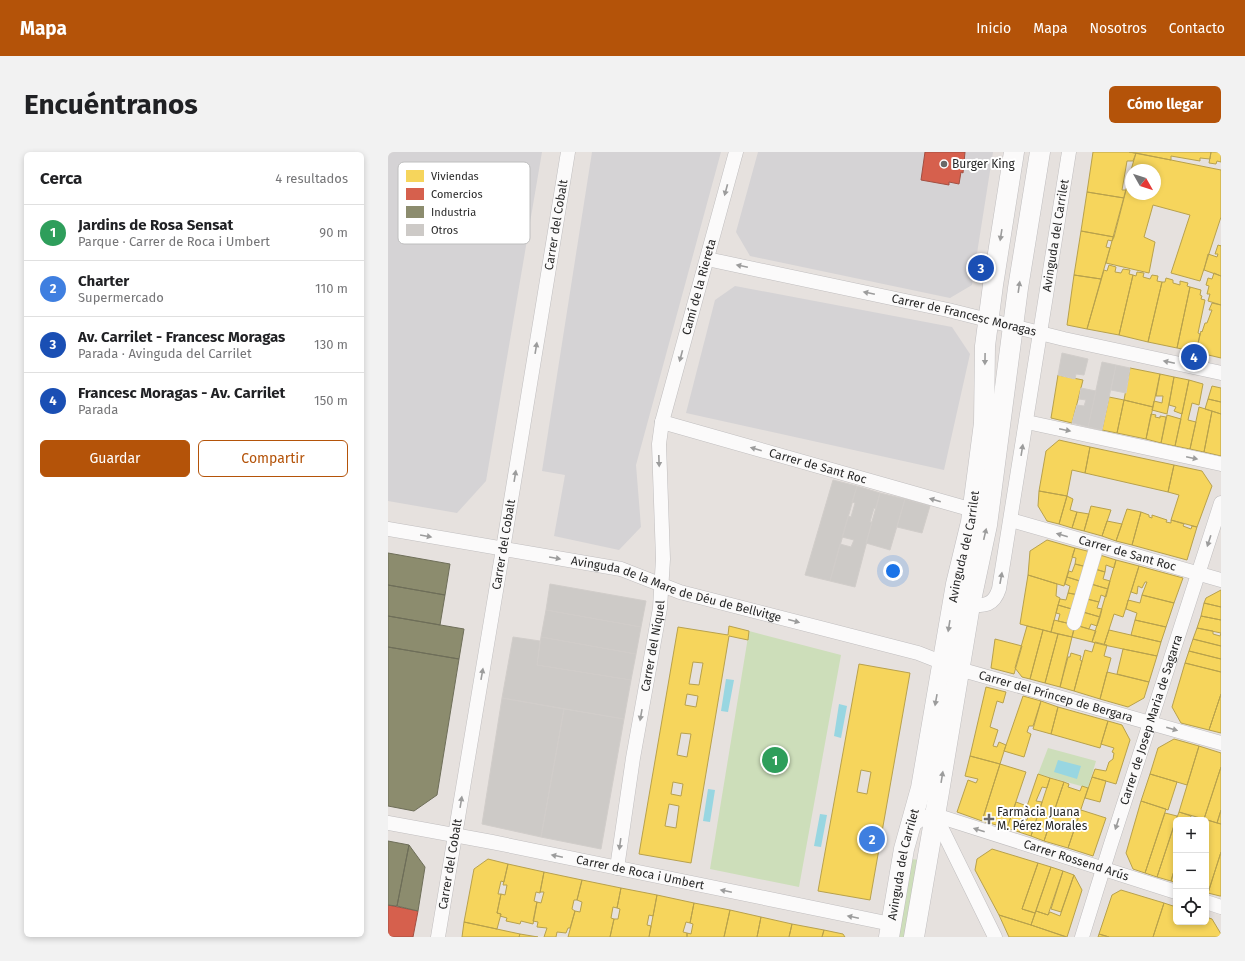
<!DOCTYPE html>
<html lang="es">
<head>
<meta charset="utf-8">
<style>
  :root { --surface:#fff; --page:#f2f2f2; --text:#202124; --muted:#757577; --line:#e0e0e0; --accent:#b45309 }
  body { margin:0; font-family:"Fira Sans",sans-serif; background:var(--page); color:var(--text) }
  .controls { position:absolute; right:12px; bottom:12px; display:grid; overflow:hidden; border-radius:6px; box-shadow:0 2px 6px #0003 }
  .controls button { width:36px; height:36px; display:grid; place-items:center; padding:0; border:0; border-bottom:1px solid var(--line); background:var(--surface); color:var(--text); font:20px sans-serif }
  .compass { position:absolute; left:737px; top:12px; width:36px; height:36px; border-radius:50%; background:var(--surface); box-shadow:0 2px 6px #0003; rotate:129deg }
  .you { position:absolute; left:505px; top:419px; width:14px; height:14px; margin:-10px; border:3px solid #fff; border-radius:50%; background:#1a73e8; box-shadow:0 0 0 6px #1a73e833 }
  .badge { display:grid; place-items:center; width:26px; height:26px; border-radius:50%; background:var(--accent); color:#fff; font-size:13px; font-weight:700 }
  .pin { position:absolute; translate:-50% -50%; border:2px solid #fff; box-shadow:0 1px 4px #0006 }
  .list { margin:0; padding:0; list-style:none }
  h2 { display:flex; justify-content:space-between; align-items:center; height:52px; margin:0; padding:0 16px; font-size:17px }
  h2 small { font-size:13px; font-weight:400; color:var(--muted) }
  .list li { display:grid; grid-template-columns:26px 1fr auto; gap:12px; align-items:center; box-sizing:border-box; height:56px; padding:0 16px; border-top:1px solid var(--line) }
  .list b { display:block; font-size:15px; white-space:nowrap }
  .list p { margin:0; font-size:13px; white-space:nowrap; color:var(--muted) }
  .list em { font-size:13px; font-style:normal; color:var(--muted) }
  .actions { display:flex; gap:8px; padding:12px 16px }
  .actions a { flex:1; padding:9px 0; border:1px solid var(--accent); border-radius:6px; text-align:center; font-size:14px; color:var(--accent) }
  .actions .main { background:var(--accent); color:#fff }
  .icon { flex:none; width:22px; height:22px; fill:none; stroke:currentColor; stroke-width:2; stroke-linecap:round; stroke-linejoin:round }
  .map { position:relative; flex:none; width:833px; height:785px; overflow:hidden; border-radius:6px }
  header { display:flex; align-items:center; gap:24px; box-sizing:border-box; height:56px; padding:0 20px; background:var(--accent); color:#fff }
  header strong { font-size:19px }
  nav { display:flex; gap:22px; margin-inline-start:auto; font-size:14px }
  .intro { display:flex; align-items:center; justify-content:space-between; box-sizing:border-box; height:96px; padding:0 24px }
  h1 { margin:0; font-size:28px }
  .button { padding:10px 18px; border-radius:6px; background:var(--accent); color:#fff; font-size:14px; font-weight:700 }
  main { display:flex; gap:24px; padding:0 24px }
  aside { flex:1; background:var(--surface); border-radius:6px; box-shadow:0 2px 6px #0003 }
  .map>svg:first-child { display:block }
  .industrial { fill:#d5d3d5 }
  .green { fill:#cddeba }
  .water { fill:#98d6e1 }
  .homes { fill:#f6d55c; stroke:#b8a14c; fill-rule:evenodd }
  .shops { fill:#d6604d; stroke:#a24f42 }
  .industry { fill:#8c8c6e; stroke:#6e6e59 }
  .building { fill:#cdcac7; stroke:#d1cdca }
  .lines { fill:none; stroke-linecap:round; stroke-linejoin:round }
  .street-casing { stroke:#c0bebf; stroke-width:15 }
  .secondary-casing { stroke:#c0bebf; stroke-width:21 }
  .street { stroke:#fbfafa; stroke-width:14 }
  .secondary { stroke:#fbfafa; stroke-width:20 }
  .oneway { fill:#9c9c9c }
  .poi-dot { fill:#6a6968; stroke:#fff; stroke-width:1.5 }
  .labels { text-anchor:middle; stroke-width:4; stroke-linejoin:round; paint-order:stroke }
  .poi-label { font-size:12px; fill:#282828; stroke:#fff; text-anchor:start }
  .street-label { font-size:12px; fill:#282828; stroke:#fff }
  .key { fill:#fff; stroke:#bebebe; stroke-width:1 }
  .key-label { font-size:11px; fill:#282828 }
</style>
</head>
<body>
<header>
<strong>Mapa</strong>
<nav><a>Inicio</a><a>Mapa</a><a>Nosotros</a><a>Contacto</a></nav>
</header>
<div class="intro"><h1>Encuéntranos</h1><a class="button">Cómo llegar</a></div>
<main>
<aside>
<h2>Cerca<small>4 resultados</small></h2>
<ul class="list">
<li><span class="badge" style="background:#2e9e5b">1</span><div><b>Jardins de Rosa Sensat</b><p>Parque · Carrer de Roca i Umbert</p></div><em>90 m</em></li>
<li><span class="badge" style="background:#3f7fe0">2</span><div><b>Charter</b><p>Supermercado</p></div><em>110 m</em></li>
<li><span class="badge" style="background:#1a4fb4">3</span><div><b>Av. Carrilet - Francesc Moragas</b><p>Parada · Avinguda del Carrilet</p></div><em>130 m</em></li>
<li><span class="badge" style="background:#1a4fb4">4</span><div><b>Francesc Moragas - Av. Carrilet</b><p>Parada</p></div><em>150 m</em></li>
</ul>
<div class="actions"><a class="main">Guardar</a><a>Compartir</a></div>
</aside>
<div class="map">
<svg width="833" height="785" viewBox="0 0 833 785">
  <rect width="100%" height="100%" fill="#e6e1de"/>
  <!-- industrial -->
  <path class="industrial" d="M0,0H154L98,329L69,361L0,349Z
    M204,0H333L248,313L253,375L231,398L166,384L177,323L154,319Z
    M370,0H605L584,133L562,146L362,104L348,80Z
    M347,134L564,175L582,202L556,318L298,261L327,148Z"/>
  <!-- green -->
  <path class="green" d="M361,479L453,503L411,735L322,717Z
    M660,596L708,609L700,636L650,622Z
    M524,707L530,708L517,785H511Z"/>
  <!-- water -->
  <path class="water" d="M338,527L346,528L340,560L333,559Z
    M451,552L459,554L453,586L446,584Z
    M670,608L693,614L689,627L666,620Z
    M320,637L327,638L322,670L315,669Z
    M432,662L439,663L433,695L426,694Z"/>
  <!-- homes -->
  <path class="homes" d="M705,0H741L748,1L745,9H739L734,38H738L736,46L699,40Z
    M741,0H823L822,7L812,6V9L783,4V8Z
    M823,0H833V10L829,9L828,12L821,11Z
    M748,1L833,18V65L812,129L783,121L802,63L765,53L756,85L767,90L761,121L718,111L743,19V42H767V18H743Z
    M699,40L736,46L726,85L693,79Z
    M693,79L726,85L724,89L720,88L718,95L722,96L713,127L686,123Z
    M830,93L833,94V93V124L816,118L820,102L829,105L830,102H827Z
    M721,113L728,115L727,120L733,121L735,117L742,118L741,122L745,123L731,183L699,177L716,118L719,119Z
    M749,120L756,121L755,125L762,127L764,123L770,124L769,129L774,130L760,190L731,183L745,123L748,124Z
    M826,121L833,124V153L820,149L822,142H819L821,134L818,133L820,126L824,127Z
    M686,123L713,127L699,177L679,173Z
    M778,126L785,128V131L792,133V129L800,131L799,134L802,135L789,196L760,190L774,130H777Z
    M802,135L813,138L812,143L814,144L813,147L817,148L810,181L812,182L808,200L789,196Z
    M824,151L833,153V206L808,200L813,179L814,180L817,171H819L824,158H821Z
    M742,216L772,222L765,255L736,248Z
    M772,222L786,225L779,262L764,258L766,249L774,251L775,244H768Z
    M670,223L695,228L684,271L663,266Z
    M786,225L801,228L794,262L786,259L788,255L781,253Z
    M801,228L815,232L811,253L804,251L800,268L808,270L802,297L787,294Z
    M824,234L833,236V250L820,247Z
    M721,245L736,248L729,281L714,278Z
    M820,247L833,250V262L817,257Z
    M736,248L765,255L758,287L729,281Z
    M811,255L824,259L816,300L802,297Z
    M824,259L833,262V304L816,300Z
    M763,262L768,263L767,265L772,266V264L778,265L773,291L758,287Z
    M779,263L793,267L787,294L773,291Z
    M671,288L702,295L697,321L684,318L679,344L651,339L658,299Z
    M702,295L786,313L780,340L697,321Z
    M786,313L814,319L824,334L809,375L783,368L791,343L780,340Z
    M651,339L679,344L671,372L659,369L650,354Z
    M679,344L685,347L682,358L689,360L684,376L671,372Z
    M703,354L723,358L714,384L696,379Z
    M739,357L753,360L744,393L728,389Z
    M689,360L701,362L696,379L684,376Z
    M753,360L761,363V365L764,366V363L779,368L778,370L783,371V368L796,372L795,374L803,377L804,374L809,375L799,408L744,393Z
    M719,369L734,372L728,389L714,384Z
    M659,388L687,396L676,434L640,423L642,399Z
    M687,396L703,400L699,415L687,412L688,406L684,405Z
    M712,403L728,408L726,416L718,413L717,420L707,417Z
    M728,408L751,414L735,465L726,462L716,493L704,490Z
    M687,412L699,415L695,430L679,425L681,419L684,420Z
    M751,414L795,426L786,451L754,443L759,430H757L754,436L750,434L749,442L743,440Z
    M707,417L717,420L715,427L722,429L720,437L703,432Z
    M640,423L669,432L668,444L672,446L663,480L632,472Z
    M679,425L695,430L691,443L680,441L682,434L677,432Z
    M703,432L720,437L718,445L713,443L711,450L699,447Z
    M833,438V455L816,451L818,446Z
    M680,441L691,443L687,458L670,453L672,447L678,448Z
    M754,443L786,451L778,475L747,468L749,461L738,457L740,448L752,451Z
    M699,447L711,450L709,456L714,457L712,465L695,460Z
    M816,451L833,455V468L813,464Z
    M670,453L687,458L683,472L670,469L672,462L668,461Z
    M695,460L712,465L709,474L703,472L701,477L691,474Z
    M813,464L833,468V481L809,476Z
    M666,468L687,473L684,485L663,480Z
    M747,468L778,475L773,490L743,483Z
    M687,473L708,479L704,490L684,485Z
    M341,474L361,479L360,488L341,484L303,711L251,702L290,475L340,483ZM305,510L315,511L311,533L301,532ZM299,542L310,544L308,555L297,553ZM293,581L303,582L299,605L289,603ZM285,630L295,632L293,644L283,642ZM281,652L291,654L288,676L277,674Z
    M639,474L655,478L642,527L634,525L627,516Z
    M809,476L825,479V482L832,484L833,481V494L805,487Z
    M655,478L670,482L657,531L642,527Z
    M721,478L773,490L769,504L716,493Z
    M670,482L684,485L672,535L657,531Z
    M607,487L634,494L626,522L603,516Z
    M805,487L833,494V507L801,499Z
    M707,490L719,493L716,504L723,506L712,547L686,539L697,498L704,500Z
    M735,497L769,504L761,530L729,522Z
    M801,499L833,507V520L797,511Z
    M683,501L693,504L692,508L694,509L686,539L672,535L680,505H682Z
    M797,511L833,520V542L821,578L793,571L784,555Z
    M471,512L522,521L482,748L430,739ZM473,618L483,620L479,642L469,640Z
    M719,520L761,530L756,546L740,555L712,547Z
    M598,535L618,540L615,551L609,549L602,575L610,578L605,594L609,595L611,590L618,593L612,612L582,604Z
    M833,542V581L821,578Z
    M635,544L653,549L645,574H641L639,580L643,582L636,605L616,599Z
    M653,549L670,555L663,582L645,577Z
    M670,555L720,569L712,596L663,582Z
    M720,569L734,573L742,588L728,632L704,625L707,617L718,619L721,610L725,607L726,601L724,600L726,596L713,592Z
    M786,587L811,594L799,633L762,622L770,596Z
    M811,594L833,601V615L816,667L791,660Z
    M582,604L612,612L594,669L569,660L580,628L588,631L590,627L577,624Z
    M612,612L638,620L619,676L594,669Z
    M833,615V658L829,671L816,667Z
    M650,622L662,626L659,636L654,635L648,649L654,650L643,684L631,680L635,667L639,668L641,661L637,660Z
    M762,622L789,630L780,658L753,649Z
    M704,625L718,629L712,650L697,646Z
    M662,626L676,630L656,689L643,684Z
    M676,630L681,632L680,635L692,639L694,634L700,636L680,696L656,689Z
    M753,649L778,657L757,721L745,717L738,701Z
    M628,650L639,654L631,680L619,676Z
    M693,658L718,666L705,704L680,696Z
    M833,658V672L829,671Z
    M791,660L803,664L802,668H788Z
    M777,661L789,664L769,725L757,721Z
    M816,667L833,672V700L820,741L818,740V668Z
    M788,668V712L783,729L769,725Z
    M604,697L650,711L634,757L647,761L643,773L611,763L587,718L589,707Z
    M833,700V744H832L820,741Z
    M100,707L120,712L116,730L113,729L110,742H113L109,761L113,762L109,777L76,770L86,717Z
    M650,711L663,715L647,761L634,757Z
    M120,712L156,720L152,741L148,740L146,749L149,750L145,772L133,769L132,772L118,769L119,766L112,764L113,762L109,761L113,742L117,743L119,733H115Z
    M788,712V731L783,729Z
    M663,715L675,719L660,763L648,759Z
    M675,719L686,723L673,760L663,757Z
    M156,720L194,728L189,748H186L184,757L187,759L182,776H180L178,781L169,780L168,785H156L159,776L149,775L150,770L145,769L149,750L153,751L156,740H152Z
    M686,723L694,738L679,785L643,773L648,759L660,763L662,760L672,764Z
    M194,728L233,736L229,756L225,755L223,766L226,767L222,785H180L187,759L192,760L194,750L189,748Z
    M233,736L269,743L265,764L261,763L259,773L263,774L261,785H222L226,767H230L232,757L229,756Z
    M733,738L776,751L765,785H721L711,782L724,743Z
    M269,743L306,751L302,771L298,770L295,780L299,781V785H261Z
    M306,751L342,758L336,785H299V781L303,782L305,772L302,771Z
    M776,751L788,755V770H818V765L824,767L833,782V785H765Z
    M342,758L373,765L369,785H336Z
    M611,763L643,773L678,785H621Z
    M373,765L404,772L401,785H369Z
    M76,770L132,782L131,785H74Z
    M404,772L436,778L434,785H401Z
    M436,778L455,782L457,785H434Z
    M132,782L150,785H131Z
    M711,782L721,785H710Z"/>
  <!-- shops -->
  <path class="shops" d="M537,0H577L575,21L573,20L571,32L561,30V33L533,28Z
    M0,753L30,759L25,785H0Z"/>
  <!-- industry -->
  <path class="industry" d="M0,401L62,412L57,443L0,433Z
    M0,433L57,443L52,473L0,464Z
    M0,464L76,477L71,507L0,495Z
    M0,495L71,507L49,643L26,659L0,654Z
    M0,689L21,693L9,754L0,753Z
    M21,693L37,715L30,759L9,754Z"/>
  <!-- building -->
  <path class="building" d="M674,201L700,207L696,223L688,222L687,227L670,223Z
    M714,210L728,213L714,278L700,275Z
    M728,213L742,216L738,241L723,238Z
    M693,236L708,239L700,275L684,271L689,253L696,254L698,248L691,247Z
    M445,328L469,334L442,429L417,423Z
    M469,334L492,341L488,357L486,356L482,370H484L467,435L442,429L452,392L463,395L466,388L454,385L460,364L463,365L467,351L464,350Z
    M492,341L517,347L502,398L478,391Z
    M517,347L542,354L534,381L509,375Z
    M162,432L258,449L253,475L158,458Z
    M158,458L253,475L248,502L153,485Z
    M125,485L152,489L149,513L243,528L236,567L114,546Z
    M153,485L248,502L243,528L149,513Z
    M114,546L176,557L153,685L94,672Z
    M176,557L236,567L213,697L153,685Z"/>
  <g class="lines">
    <!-- street casing -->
    <g class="street-casing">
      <g id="street">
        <path id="s1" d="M319,107L560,158L676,187L833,221"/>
        <path id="s2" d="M274,270L585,358"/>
        <path d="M639,270L833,312"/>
        <path id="s3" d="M623,368L833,428"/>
        <path id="s4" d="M0,377L233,417L292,440L530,501L571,517L833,591"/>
        <path id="s5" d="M582,453C597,454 606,453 611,437L681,0"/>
        <path d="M686,471L707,400"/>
        <path d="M547,663L607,785"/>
        <path id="s6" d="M0,671L104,690L503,772"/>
        <path id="s7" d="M522,676C530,669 536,664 547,663L788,740"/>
        <path id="s8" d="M229,716L245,606L272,456L275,407L271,292L274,270L348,0"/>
        <path d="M818,750L833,755"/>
        <path id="s9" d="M50,785L115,397L180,0"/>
        <path id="s10" d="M694,785L721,698L833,351"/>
      </g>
    </g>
    <!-- secondary casing -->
    <g class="secondary-casing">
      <g id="secondary">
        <path id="s11" d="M501,785L516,697L533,636L568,432L583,370L596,271L597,194L605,133L626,0"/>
        <path d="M526,785L551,640L582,453L599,373L630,136L652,0"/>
      </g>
    </g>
    <!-- street -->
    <use href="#street" class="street"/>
    <!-- secondary -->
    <use href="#secondary" class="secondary"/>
  </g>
  <!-- one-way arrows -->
  <defs><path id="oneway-solid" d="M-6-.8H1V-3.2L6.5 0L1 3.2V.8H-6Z"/></defs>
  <g class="oneway">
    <use href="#oneway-solid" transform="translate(338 38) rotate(105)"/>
    <use href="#oneway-solid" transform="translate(613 83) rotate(99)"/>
    <use href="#oneway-solid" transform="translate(354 114) rotate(-168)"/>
    <use href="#oneway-solid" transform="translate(631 135) rotate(-82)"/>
    <use href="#oneway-solid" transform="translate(481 141) rotate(-168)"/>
    <use href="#oneway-solid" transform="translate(148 196) rotate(-81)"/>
    <use href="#oneway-solid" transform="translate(293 204) rotate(105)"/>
    <use href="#oneway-solid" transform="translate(597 207) rotate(91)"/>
    <use href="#oneway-solid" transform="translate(781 210) rotate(-168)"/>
    <use href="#oneway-solid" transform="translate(677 278) rotate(12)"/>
    <use href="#oneway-solid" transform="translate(368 297) rotate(-164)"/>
    <use href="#oneway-solid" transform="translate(634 298) rotate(-81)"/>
    <use href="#oneway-solid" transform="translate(804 306) rotate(12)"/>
    <use href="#oneway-solid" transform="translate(271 309) rotate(88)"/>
    <use href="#oneway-solid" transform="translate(127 324) rotate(-81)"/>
    <use href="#oneway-solid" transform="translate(547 348) rotate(-164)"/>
    <use href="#oneway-solid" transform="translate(597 382) rotate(-77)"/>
    <use href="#oneway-solid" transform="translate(674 383) rotate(-164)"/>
    <use href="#oneway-solid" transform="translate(38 384) rotate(10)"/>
    <use href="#oneway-solid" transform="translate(821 389) rotate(108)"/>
    <use href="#oneway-solid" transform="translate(167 406) rotate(10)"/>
    <use href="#oneway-solid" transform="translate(613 426) rotate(-80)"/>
    <use href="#oneway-solid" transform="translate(406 469) rotate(15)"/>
    <use href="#oneway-solid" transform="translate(561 474) rotate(99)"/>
    <use href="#oneway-solid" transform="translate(94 522) rotate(-80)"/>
    <use href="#oneway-solid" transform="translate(548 548) rotate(100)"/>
    <use href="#oneway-solid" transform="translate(253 563) rotate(100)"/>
    <use href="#oneway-solid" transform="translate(784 577) rotate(16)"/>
    <use href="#oneway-solid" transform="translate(554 625) rotate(-81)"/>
    <use href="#oneway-solid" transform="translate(73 650) rotate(-81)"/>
    <use href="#oneway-solid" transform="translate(729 672) rotate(108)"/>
    <use href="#oneway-solid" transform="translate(591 678) rotate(-162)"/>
    <use href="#oneway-solid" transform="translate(232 692) rotate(98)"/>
    <use href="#oneway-solid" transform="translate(169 704) rotate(-168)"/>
    <use href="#oneway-solid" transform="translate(338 739) rotate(-168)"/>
    <use href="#oneway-solid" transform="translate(465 765) rotate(-168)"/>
  </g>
  <!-- markers -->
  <g class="poi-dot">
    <circle cx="556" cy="12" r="4"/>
    <path d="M599 661h4v4h4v4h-4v4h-4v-4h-4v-4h4z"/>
  </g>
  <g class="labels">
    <!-- poi labels -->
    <g class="poi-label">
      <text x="564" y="16">Burger King</text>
      <text x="609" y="664">Farmàcia Juana<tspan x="609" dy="14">M. Pérez Morales</tspan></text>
    </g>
    <!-- street labels -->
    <g class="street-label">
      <text dy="4" stroke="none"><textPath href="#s9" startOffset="722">Carrer del Cobalt</textPath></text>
      <text dy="4" stroke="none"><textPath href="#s5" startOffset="395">Avinguda del Carrilet</textPath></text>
      <text dy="4" stroke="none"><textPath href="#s8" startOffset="590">Camí de la Riereta</textPath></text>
      <text dy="4" stroke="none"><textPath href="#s1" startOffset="263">Carrer de Francesc Moragas</textPath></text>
      <text dy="4" stroke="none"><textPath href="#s2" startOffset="162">Carrer de Sant Roc</textPath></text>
      <text dy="4" stroke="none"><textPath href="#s9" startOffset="398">Carrer del Cobalt</textPath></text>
      <text dy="4" stroke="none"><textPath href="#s11" startOffset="398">Avinguda del Carrilet</textPath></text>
      <text dy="4" stroke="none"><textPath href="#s3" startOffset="121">Carrer de Sant Roc</textPath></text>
      <text dy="4" stroke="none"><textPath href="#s4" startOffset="295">Avinguda de la Mare de Déu de Bellvitge</textPath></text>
      <text dy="4" stroke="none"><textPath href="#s8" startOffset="225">Carrer del Níquel</textPath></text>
      <text dy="4" stroke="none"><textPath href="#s4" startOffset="690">Carrer del Príncep de Bergara</textPath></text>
      <text dy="4" stroke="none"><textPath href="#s10" startOffset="228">Carrer de Josep Maria de Sagarra</textPath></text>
      <text dy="4" stroke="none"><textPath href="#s7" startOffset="177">Carrer Rossend Arús</textPath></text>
      <text dy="4" stroke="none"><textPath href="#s9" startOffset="74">Carrer del Cobalt</textPath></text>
      <text dy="4" stroke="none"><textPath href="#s11" startOffset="74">Avinguda del Carrilet</textPath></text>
      <text dy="4" stroke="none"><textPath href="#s6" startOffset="257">Carrer de Roca i Umbert</textPath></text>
    </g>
  </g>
  <!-- legend -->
  <rect x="10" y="10" width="132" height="82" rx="6" class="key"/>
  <rect x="18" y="18" width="18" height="12" fill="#f6d55c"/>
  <rect x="18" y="36" width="18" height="12" fill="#d6604d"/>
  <rect x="18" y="54" width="18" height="12" fill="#8c8c6e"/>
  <rect x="18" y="72" width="18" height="12" fill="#cdcac7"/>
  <g class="key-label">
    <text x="43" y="28">Viviendas</text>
    <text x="43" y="46">Comercios</text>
    <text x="43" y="64">Industria</text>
    <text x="43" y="82">Otros</text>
  </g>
</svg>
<div class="controls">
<button>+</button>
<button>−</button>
<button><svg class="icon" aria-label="locate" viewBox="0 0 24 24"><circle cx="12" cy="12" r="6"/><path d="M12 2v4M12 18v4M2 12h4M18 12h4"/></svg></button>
</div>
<svg class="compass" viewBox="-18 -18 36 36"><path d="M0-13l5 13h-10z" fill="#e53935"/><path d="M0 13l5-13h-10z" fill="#757577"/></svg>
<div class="you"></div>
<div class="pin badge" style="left:387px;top:608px;background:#2e9e5b">1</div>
<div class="pin badge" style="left:484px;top:687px;background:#3f7fe0">2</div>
<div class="pin badge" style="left:593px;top:116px;background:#1a4fb4">3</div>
<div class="pin badge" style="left:806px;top:205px;background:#1a4fb4">4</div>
</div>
</main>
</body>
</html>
